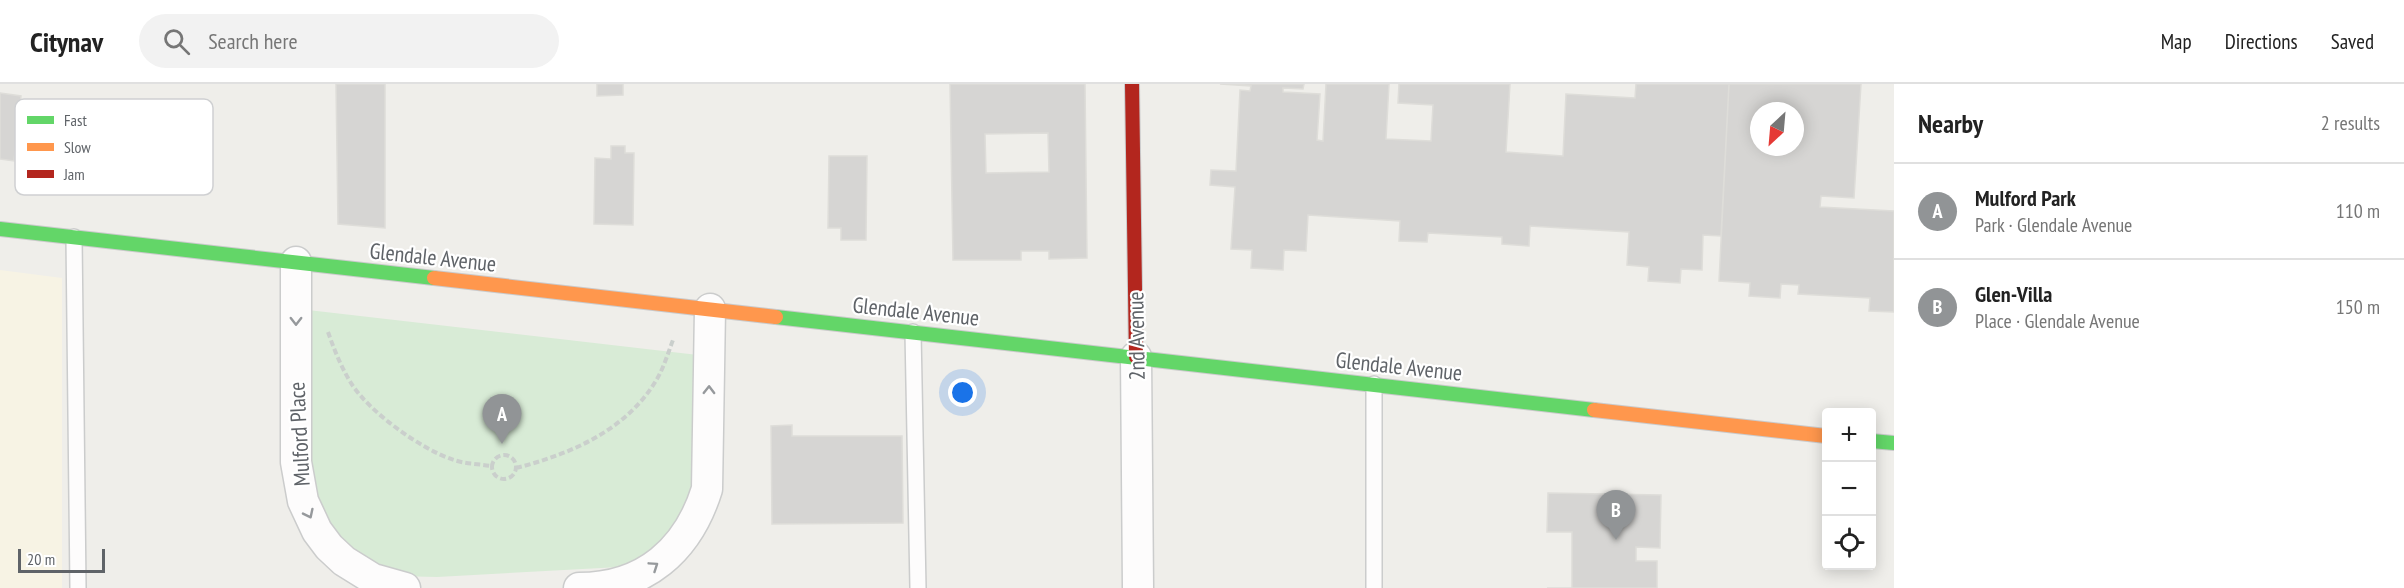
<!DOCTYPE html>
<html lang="en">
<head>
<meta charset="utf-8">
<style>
  :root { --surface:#fff; --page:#f2f2f2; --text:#222; --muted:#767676; --line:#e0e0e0; --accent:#919496 }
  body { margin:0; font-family:"PT Sans Narrow",sans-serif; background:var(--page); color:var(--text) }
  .controls { position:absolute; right:18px; bottom:18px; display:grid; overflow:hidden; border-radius:6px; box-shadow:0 3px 15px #0003 }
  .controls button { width:54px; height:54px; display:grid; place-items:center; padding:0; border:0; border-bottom:2px solid var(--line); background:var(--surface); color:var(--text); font:30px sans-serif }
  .compass { position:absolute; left:1750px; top:18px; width:54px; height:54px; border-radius:50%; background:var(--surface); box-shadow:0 3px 15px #0003; rotate:206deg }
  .scale { position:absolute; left:18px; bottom:15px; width:87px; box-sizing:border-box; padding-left:6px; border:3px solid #5f6368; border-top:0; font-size:16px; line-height:21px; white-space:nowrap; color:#5f6368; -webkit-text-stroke:4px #fff; paint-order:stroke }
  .you { position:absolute; left:963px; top:309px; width:21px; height:21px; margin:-15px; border:4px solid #fff; border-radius:50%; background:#1a73e8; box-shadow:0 0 0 9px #1a73e833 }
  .badge { display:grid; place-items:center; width:39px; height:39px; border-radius:50%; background:var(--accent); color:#fff; font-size:20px; font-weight:700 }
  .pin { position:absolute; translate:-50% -50px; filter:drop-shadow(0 2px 3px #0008) }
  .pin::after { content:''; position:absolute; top:32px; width:21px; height:18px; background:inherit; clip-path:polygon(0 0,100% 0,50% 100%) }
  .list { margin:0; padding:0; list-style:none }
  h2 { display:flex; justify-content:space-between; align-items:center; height:78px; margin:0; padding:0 24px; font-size:26px }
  h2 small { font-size:20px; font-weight:400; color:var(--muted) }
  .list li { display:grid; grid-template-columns:39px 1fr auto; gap:18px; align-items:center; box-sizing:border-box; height:96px; padding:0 24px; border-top:2px solid var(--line) }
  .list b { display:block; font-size:22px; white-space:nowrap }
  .list p { margin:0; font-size:20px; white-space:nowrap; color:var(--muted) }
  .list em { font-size:20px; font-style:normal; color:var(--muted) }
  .icon { flex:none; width:33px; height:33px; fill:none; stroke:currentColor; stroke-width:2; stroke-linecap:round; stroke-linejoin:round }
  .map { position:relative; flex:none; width:1894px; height:504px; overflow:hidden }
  header { display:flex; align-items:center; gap:36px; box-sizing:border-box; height:84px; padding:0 30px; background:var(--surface); border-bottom:2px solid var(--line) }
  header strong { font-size:28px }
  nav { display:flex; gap:33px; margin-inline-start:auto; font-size:21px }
  .search { width:420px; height:54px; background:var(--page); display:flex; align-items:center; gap:15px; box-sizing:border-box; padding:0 21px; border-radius:33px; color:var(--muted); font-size:22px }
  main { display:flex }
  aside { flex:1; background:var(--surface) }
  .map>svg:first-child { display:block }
  .commercial { fill:#f7f3e4 }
  .green { fill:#d8ebd6 }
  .building { fill:#d6d5d3; stroke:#deddd9; stroke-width:1.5; fill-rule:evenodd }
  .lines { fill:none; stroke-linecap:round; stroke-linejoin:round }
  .lane-casing { stroke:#cbcccc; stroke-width:18 }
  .street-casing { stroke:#cbcccc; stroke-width:33 }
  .fast-casing { stroke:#cacacb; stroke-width:16 }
  .slow-casing { stroke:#cacacb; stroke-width:16 }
  .jam-casing { stroke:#cacacb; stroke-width:16 }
  .path { stroke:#cacfcc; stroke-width:4; stroke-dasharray:6 3; stroke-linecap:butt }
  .lane { stroke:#fdfcfc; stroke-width:15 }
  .street { stroke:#fdfcfc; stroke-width:30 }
  .fast { stroke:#63d668; stroke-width:14 }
  .slow { stroke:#ff974d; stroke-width:14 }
  .jam { stroke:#b3261e; stroke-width:14 }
  .oneway { stroke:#96999c }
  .labels { text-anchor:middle; stroke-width:4.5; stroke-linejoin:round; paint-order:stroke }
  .street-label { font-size:22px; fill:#5f6368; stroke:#fff }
  .key { fill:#fff; stroke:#cfd0d2; stroke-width:1.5 }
  .key-label { font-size:16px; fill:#5f6368 }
</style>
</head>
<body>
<header>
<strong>Citynav</strong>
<div class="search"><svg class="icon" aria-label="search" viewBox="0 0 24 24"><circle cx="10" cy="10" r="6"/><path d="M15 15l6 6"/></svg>Search here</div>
<nav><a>Map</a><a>Directions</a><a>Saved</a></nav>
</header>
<main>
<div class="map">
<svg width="1894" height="504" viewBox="0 0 1894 504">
  <rect width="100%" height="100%" fill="#efeeea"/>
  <!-- commercial -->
  <path class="commercial" d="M0,186L62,194V504H0Z"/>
  <!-- green -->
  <path class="green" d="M308,226L698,271C697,332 709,410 664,459C653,471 635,477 620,483L437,493L394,492L328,450L308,409Z"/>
  <!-- building -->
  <path class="building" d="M336,0H385V144L338,140Z
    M597,0H623V11L597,12Z
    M950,0H1085L1087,174L1049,175V167H1021V176H953ZM1048,49L1049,88L986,89L985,50Z
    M1220,0H1304L1303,5L1283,4V8L1320,10L1317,56L1323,57L1326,0H1389L1386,55L1431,57L1433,21L1398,19L1399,0H1510L1506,68L1563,72L1566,10L1635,14L1636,0H1729L1721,152L1703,151L1702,186L1681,185L1680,199L1648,197L1649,183L1627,181L1629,148L1530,142L1529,162L1502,160V153L1428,149L1427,158L1399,157L1400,137L1308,131L1306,167L1284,166L1283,186L1251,184L1252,166L1231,165L1235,103L1210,101L1211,86L1236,87L1240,6L1250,7L1251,2Z
    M1729,0H1861L1854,114L1821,112L1820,123L1894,127V228L1869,227L1870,214L1798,210L1799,201L1781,200L1780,214L1749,212L1750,199L1719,197ZM1759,27H1795V63H1759Z
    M0,9L21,12L14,77L0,75Z
    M611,62H625V69H634L633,141L594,140L595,74L611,75Z
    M829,72H867L866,156H841V144H828Z
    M792,341V352H902L903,439L772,440L771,342Z
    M1548,409L1661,411L1660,464L1636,463V477H1657V504H1547H1572V448H1547Z"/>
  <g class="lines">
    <!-- lane casing -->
    <g class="lane-casing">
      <path id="lane" d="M74,153L78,504
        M913,248L918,504
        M1374,504V300"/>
    </g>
    <!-- street casing -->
    <g class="street-casing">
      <path id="street" d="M296,178V378L303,417L317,447L329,463L344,477L373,495L405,504
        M1136,273L1138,504
        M579,504C645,504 688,466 707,405L710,225"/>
    </g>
    <!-- fast casing -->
    <g class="fast-casing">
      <path id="fast" d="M0,145L434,194
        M776,233L1594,326
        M1872,357L1894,359"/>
    </g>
    <!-- slow casing -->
    <g class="slow-casing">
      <path id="slow" d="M434,194L776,233
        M1594,326L1826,352"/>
    </g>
    <!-- jam casing -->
    <g class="jam-casing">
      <path id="jam" d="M1132,0L1136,273"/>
    </g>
    <!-- path -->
    <path class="path" d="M328,248C334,265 341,283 351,299C369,328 422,366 454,376C466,380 479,380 491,382
      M492 383a12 12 0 1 1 24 0a12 12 0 1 1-24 0Z
      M516,384C571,370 627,346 657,295C664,283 668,269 673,256"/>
    <!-- lane -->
    <use href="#lane" class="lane"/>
    <!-- street -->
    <use href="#street" class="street"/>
    <!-- fast -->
    <use href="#fast" class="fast"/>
    <!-- slow -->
    <use href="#slow" class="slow"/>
    <!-- jam -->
    <use href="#jam" class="jam"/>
  </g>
  <!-- one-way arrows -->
  <defs><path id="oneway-chevron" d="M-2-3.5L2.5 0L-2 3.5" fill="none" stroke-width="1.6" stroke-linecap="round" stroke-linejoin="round" transform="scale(1.5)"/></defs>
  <g class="oneway">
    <use href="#oneway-chevron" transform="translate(296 237) rotate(90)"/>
    <use href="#oneway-chevron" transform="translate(709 306) rotate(-89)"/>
    <use href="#oneway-chevron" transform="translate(309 430) rotate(64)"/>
    <use href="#oneway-chevron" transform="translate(654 482) rotate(-34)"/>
  </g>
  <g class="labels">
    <!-- street labels -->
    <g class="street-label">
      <text transform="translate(433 173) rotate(6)" y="8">Glendale Avenue</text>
      <text transform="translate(916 227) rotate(6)" y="8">Glendale Avenue</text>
      <text transform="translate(1136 252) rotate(-91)" y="8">2nd Avenue</text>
      <text transform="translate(1399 282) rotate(6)" y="8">Glendale Avenue</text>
      <text transform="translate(299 350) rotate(-93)" y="8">Mulford Place</text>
    </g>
  </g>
  <!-- legend -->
  <rect x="15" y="15" width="198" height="96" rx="9" class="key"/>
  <rect x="27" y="32" width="27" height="8" fill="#63d668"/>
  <rect x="27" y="59" width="27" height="8" fill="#ff974d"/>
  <rect x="27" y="86" width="27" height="8" fill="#b3261e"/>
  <g class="key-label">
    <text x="64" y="42">Fast</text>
    <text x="64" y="69">Slow</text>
    <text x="64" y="96">Jam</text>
  </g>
</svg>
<div class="controls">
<button>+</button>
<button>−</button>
<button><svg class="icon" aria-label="locate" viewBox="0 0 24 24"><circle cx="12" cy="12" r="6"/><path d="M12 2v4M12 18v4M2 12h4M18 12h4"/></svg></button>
</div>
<svg class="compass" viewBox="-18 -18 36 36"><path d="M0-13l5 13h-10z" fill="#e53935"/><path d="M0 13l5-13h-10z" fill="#767676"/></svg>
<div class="scale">20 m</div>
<div class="you"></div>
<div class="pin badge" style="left:502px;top:360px">A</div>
<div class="pin badge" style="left:1616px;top:456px">B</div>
</div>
<aside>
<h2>Nearby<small>2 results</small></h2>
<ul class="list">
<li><span class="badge">A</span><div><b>Mulford Park</b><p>Park · Glendale Avenue</p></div><em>110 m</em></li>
<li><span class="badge">B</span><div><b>Glen-Villa</b><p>Place · Glendale Avenue</p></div><em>150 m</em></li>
</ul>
</aside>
</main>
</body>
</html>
